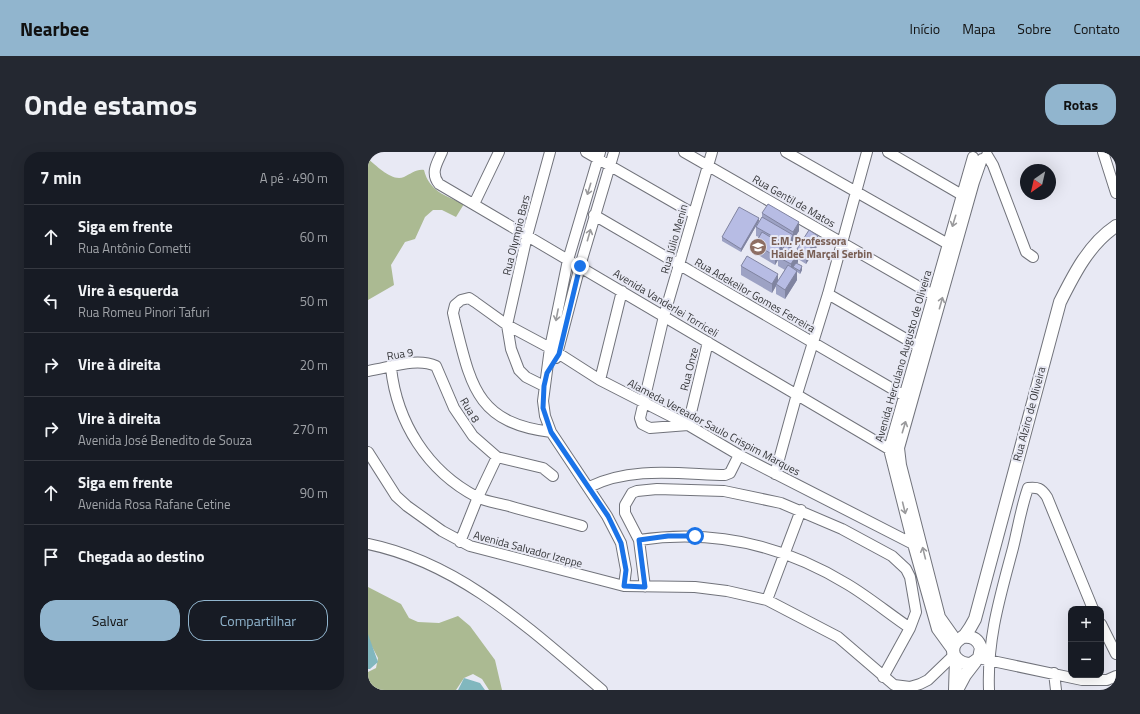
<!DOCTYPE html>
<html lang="pt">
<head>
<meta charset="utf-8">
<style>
  :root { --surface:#171b24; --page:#242831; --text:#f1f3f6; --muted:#9ea1a6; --line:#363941; --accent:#91b5ce }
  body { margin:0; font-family:"Titillium Web",sans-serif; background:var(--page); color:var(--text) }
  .controls { position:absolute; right:12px; bottom:12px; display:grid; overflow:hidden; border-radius:8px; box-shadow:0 4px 16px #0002 }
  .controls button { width:36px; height:36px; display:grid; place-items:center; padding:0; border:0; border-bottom:1px solid var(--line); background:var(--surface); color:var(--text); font:20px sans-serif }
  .compass { position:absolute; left:652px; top:12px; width:36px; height:36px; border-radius:50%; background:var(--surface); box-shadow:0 4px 16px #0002; rotate:214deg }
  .stop { position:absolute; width:12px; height:12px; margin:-9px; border:3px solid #1a73e8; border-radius:50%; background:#fff }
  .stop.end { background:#1a73e8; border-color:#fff; box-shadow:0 1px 4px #0008 }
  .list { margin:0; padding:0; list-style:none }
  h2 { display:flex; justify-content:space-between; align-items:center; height:52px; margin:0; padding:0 16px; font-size:17px }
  h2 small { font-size:13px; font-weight:400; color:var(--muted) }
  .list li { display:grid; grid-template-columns:26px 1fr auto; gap:12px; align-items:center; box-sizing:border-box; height:64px; padding:0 16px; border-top:1px solid var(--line) }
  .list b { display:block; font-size:15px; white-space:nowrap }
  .list p { margin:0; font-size:13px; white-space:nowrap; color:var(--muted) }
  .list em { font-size:13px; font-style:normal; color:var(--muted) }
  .actions { display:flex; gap:8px; padding:12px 16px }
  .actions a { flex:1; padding:9px 0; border:1px solid var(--accent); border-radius:16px; text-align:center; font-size:14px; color:var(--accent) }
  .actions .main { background:var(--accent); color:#111 }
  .icon { flex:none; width:22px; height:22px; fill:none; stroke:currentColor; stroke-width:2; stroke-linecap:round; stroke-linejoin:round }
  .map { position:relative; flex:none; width:748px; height:538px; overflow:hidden; border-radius:16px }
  header { display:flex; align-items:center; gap:24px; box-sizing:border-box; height:56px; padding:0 20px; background:var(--accent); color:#111 }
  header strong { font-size:19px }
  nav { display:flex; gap:22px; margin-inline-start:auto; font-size:14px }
  .intro { display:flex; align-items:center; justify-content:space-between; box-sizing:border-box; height:96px; padding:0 24px }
  h1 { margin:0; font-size:28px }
  .button { padding:10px 18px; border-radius:16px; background:var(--accent); color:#111; font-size:14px; font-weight:700 }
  main { display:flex; gap:24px; padding:0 24px }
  aside { flex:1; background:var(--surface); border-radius:16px; box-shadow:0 4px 16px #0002 }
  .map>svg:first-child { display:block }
  .forest { fill:#abba92 }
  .water { fill:#81b7be }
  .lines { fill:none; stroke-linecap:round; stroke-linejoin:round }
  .minor-casing { stroke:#71737b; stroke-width:12 }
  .major-casing { stroke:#71737b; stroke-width:14 }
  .minor { stroke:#fff; stroke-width:10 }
  .major { stroke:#fff; stroke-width:12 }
  .wall { fill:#9da2c4 }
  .shaded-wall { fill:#8084a0 }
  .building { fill:#b7bce4; stroke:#8084a0 }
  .oneway { stroke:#9a9a9c }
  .route { stroke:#1a73e8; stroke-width:5 }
  .labels { text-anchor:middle; stroke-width:4; stroke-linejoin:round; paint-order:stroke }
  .street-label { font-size:11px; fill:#353639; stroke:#e8e9f4 }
  .education-label { font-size:11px; font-weight:bold; fill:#785e54; stroke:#e8e9f4; text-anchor:start }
</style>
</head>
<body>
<header>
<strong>Nearbee</strong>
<nav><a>Início</a><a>Mapa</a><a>Sobre</a><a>Contato</a></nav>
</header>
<div class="intro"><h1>Onde estamos</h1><a class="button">Rotas</a></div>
<main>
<aside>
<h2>7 min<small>A pé · 490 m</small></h2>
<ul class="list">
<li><svg class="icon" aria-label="ahead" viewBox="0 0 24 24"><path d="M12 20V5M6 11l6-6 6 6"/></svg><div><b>Siga em frente</b><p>Rua Antônio Cometti</p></div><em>60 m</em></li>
<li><svg class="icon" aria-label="left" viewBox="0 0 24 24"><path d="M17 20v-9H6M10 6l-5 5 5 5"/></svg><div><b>Vire à esquerda</b><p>Rua Romeu Pinori Tafuri</p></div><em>50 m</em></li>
<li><svg class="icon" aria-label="right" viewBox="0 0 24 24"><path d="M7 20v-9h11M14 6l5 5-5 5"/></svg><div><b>Vire à direita</b></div><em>20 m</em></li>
<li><svg class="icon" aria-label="right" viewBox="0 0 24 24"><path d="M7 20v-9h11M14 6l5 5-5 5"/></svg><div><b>Vire à direita</b><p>Avenida José Benedito de Souza</p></div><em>270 m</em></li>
<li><svg class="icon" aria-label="ahead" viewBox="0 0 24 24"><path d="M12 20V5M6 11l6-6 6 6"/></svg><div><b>Siga em frente</b><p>Avenida Rosa Rafane Cetine</p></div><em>90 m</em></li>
<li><svg class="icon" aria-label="arrive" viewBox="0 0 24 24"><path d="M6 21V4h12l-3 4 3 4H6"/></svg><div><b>Chegada ao destino</b></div></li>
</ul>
<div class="actions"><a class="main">Salvar</a><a>Compartilhar</a></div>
</aside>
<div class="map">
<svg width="748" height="538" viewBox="0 0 748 538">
  <rect width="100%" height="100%" fill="#e8e9f4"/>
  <!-- forest -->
  <path class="forest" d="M0,7C9,14 24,30 36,25C43,22 48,17 56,18C61,39 78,44 96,52L88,65L74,58H65L57,65L47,87L37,90L23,113L26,133L0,148Z
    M0,435L33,452L41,466L50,470L71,471L90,464L102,474L127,508L134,538H121L114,527L105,522L96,526L88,538H0V520L8,516L10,506L0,487Z"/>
  <!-- water -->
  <path class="water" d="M0,482L10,510L2,517H0Z
    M96,526L112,531L117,538H90Z"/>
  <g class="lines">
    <!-- minor casing -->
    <g class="minor-casing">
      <path id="minor" d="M74,0C69,11 62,21 71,32L526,300L531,301
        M218,0L326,62
        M232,0L200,108L182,196L175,249L177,264L183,280L239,364L253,391L258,418L256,434
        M316,0L565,143
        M418,0L580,92
        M520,0L594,43
        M735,0L748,41
        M619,3L625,13L658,100L665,105
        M106,52L131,0
        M226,63L535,243
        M460,142L550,194
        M340,190L320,273L282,276L274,272L272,266L296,164L344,0
        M188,206L212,114L246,0
        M23,216C29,270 59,319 109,345C118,350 131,351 141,354C165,361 190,367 214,374
        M0,219C21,216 48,205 68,214L86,256L105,284L129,305L175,316L185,324
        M232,228L254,139
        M176,234L158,225L151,218L143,197L139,173L159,84L182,0
        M183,280C108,271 103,233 87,170L85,161L87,153L93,148L101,146L107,150L139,173L182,196L232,228L320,273L371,303L545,392
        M0,300L28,344L39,354L74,379L102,394L256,434L327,435L359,439L399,448L470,485L526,533L542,535L552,532L560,528L586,503
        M407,322L429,242L460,142L499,0
        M221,335C263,314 312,322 357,323L362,321L371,303
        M271,388C345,377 415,393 479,432C501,445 521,462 542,476
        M92,390L110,345L129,305
        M0,392C93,411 164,479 234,538
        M277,435L271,388L257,361V353L264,341L269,339L289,337L356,339L413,351L474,377L524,404L538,417L542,425L548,460L542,476L515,525
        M399,448L433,358
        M733,472L748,502
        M589,489L572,465L533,313L531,296L606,30L614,7
        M585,499L569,477L545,392L521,297L605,5
        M615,507L714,528H739L748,524
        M686,521L688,538
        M621,538C619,487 632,445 645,396C650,376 653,356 660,336C670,335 673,336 679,345L725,457"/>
    </g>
    <!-- major casing -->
    <g class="major-casing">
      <path id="major" d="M595,485C604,484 610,487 613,496L611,506L603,512C591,512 581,503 587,492C590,487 594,486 597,483C601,478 604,473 607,467L692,150C706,122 721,92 748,74
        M587,538L588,507
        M589,538L597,523L607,510"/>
    </g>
    <!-- minor -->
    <use href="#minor" class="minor"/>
    <!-- major -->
    <use href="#major" class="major"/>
  </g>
  <!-- wall -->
  <path class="wall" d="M394,61L431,79L425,88V92L423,97L429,101V97L450,93L438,112L430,107V110L429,112L434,118L432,122L429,120V128L417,147L408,142V134L404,141L373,123V114L410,130L417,118L410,114V108L407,113L387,101V92L391,85L388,84V75L394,65Z
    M391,69L373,100L354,89V85Z"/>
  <!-- shaded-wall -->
  <path class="shaded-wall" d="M391,66V69L373,100V97Z
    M431,70V79L425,88V92L420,102V93L425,83V80Z
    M450,84V93L438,112V103Z
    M414,92V101L410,105V108L407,113V104Z
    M430,101V110L427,116L425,115V118L423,122V112Z
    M434,114V118L432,122V119Z
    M429,119V128L417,147V138Z
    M410,122V131L408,132V134L404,141V132Z"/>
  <!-- building -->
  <path class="building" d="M400,52L431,70L425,80L394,61Z
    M371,55L391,66L373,97L354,85Z
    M394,65L425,83L420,93L388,75Z
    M441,78L450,84L438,103L429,97Z
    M394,80L414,92L407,104L387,92Z
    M417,93L430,101L423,112L410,105Z
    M379,104L410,122L404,132L373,114Z
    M428,111L434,114L432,119L425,115Z
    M420,113L429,119L417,138L408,132Z"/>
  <!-- one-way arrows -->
  <defs><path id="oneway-shaft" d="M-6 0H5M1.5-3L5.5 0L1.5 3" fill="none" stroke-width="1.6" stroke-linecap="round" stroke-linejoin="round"/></defs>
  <g class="oneway">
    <use href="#oneway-shaft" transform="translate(221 37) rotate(107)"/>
    <use href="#oneway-shaft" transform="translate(586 69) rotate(107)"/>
    <use href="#oneway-shaft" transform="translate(221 83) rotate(-74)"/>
    <use href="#oneway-shaft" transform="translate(573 151) rotate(-74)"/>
    <use href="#oneway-shaft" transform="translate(189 163) rotate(101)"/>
    <use href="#oneway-shaft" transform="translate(536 275) rotate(-73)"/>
    <use href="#oneway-shaft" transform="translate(536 356) rotate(76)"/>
    <use href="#oneway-shaft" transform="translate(556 401) rotate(-104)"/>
  </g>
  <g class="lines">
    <!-- route -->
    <path class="route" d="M212,114L191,202L179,221L176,234L175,256L183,280L240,364L253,391L258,418L256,434L277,435L271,388L300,384H327"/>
  </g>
  <!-- icons -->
  <defs>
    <g id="school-disc" transform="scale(0.9)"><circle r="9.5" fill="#8d6e63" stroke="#e8e9f4"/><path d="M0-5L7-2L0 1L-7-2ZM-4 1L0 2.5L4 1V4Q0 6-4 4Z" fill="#fff"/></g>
  </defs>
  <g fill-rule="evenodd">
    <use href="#school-disc" x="390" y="95"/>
  </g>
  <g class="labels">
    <!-- street labels -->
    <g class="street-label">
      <text transform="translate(426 49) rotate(30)" y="4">Rua Gentil de Matos</text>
      <text transform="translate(148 83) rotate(-76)" y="4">Rua Olympio Bars</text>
      <text transform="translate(306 87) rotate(-74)" y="4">Rua Júlio Menin</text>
      <text transform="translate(387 143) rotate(30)" y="4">Rua Adekeilor Gomes Ferreira</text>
      <text transform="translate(298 151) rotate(31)" y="4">Avenida Vanderlei Torriceli</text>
      <text transform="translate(32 202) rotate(-10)" y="4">Rua 9</text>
      <text transform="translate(535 204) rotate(-74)" y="4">Avenida Herculano Augusto de Oliveira</text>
      <text transform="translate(321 217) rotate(-76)" y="4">Rua Onze</text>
      <text transform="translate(102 258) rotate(59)" y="4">Rua 8</text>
      <text transform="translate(661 262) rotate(-75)" y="4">Rua Alziro de Oliveira</text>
      <text transform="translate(346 275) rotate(28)" y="4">Alameda Vereador Saulo Crispim Marques</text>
      <text transform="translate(160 397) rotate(15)" y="4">Avenida Salvador Izeppe</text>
    </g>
    <!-- education labels -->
    <g class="education-label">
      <text x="403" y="93">E.M. Professora<tspan x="403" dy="13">Haideé Marçal Serbin</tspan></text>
    </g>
  </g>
</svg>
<div class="controls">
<button>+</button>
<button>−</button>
</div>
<svg class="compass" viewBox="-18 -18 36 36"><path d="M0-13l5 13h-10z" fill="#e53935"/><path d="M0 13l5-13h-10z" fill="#9ea1a6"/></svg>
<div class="stop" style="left:327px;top:384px"></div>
<div class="stop end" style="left:212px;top:114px"></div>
</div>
</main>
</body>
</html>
